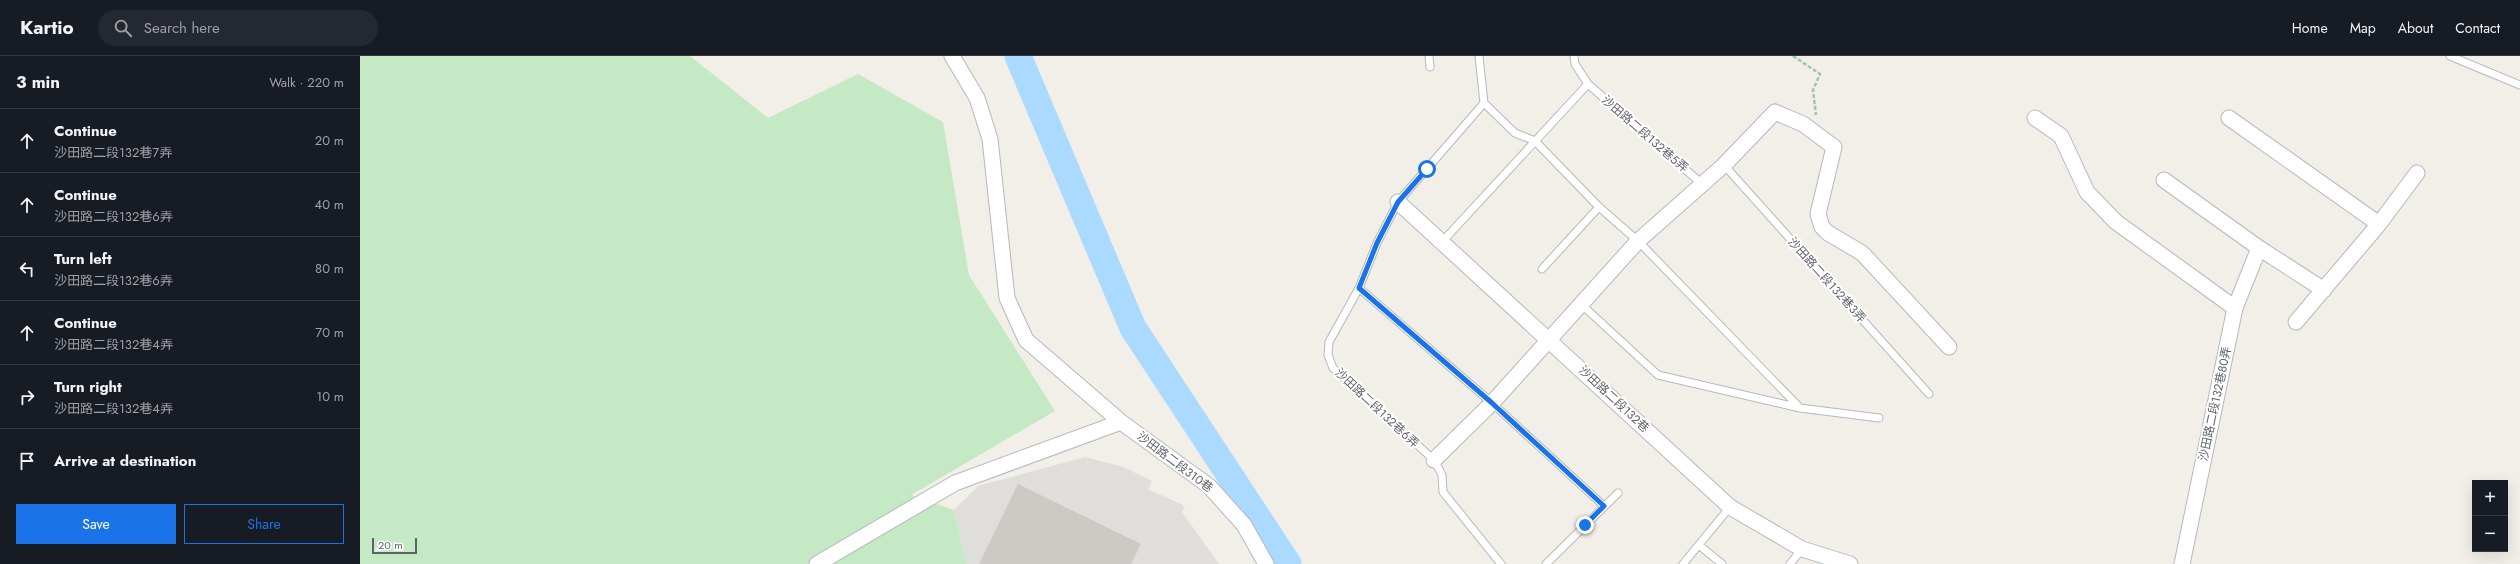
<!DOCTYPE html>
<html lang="en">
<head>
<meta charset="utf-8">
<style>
  :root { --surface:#171b24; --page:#242831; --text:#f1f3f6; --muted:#9ea1a6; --line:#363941; --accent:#1a73e8 }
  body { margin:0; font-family:Jost,"Noto Sans TC",sans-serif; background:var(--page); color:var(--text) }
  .controls { position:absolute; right:12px; bottom:12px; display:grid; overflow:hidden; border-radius:0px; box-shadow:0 4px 16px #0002 }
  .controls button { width:36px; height:36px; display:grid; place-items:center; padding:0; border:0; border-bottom:1px solid var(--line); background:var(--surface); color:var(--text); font:20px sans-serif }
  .scale { position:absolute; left:12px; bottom:10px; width:45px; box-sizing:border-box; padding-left:4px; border:2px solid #5f6368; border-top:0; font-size:11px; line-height:14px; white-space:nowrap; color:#5f6368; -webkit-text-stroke:3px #fff; paint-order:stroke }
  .stop { position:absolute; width:12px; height:12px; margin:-9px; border:3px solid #1a73e8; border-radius:50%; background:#fff }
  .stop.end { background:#1a73e8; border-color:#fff; box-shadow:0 1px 4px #0008 }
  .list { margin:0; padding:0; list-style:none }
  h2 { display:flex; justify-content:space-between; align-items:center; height:52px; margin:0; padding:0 16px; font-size:17px }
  h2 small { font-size:13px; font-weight:400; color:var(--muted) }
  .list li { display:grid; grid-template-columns:26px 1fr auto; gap:12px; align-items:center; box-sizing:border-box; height:64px; padding:0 16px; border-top:1px solid var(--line) }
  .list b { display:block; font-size:15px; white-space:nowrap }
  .list p { margin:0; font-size:13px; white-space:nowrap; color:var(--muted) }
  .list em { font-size:13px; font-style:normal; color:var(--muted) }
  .actions { display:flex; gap:8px; padding:12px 16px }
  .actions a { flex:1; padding:9px 0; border:1px solid var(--accent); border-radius:0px; text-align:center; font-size:14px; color:var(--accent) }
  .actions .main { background:var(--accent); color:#fff }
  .icon { flex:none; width:22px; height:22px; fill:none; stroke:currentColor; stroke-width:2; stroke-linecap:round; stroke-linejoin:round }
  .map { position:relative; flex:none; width:2160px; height:508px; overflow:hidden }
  header { display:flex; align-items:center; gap:24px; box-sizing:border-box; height:56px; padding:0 20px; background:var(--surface); border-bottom:1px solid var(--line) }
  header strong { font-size:19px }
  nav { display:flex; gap:22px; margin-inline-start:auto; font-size:14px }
  .search { width:280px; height:36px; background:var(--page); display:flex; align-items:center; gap:10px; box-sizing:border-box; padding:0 14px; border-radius:22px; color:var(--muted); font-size:15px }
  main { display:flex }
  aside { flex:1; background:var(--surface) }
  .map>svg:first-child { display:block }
  .industrial { fill:#e0deda }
  .green { fill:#c5e8c5 }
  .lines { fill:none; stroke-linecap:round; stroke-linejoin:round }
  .river { stroke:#aadaff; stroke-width:27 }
  .building { fill:#cccac5 }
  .service-casing { stroke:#b5b8bc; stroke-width:9 }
  .minor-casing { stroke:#b5b8bc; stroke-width:17 }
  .path { stroke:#9cc7a9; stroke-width:2.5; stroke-dasharray:4 2; stroke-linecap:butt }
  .service { stroke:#fff; stroke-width:7 }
  .minor { stroke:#fff; stroke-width:15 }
  .route { stroke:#1a73e8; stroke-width:5 }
  .labels { text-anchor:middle; stroke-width:4; stroke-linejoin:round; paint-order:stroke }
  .street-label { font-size:12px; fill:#5f6368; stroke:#fff }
</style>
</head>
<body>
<header>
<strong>Kartio</strong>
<div class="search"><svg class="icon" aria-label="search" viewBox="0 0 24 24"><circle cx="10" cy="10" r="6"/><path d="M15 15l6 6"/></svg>Search here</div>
<nav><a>Home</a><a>Map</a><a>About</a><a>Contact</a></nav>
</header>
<main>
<aside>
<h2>3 min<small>Walk · 220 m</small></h2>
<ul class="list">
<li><svg class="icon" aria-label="ahead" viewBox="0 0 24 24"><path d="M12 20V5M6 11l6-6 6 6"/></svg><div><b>Continue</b><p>沙田路二段132巷7弄</p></div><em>20 m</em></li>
<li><svg class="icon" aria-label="ahead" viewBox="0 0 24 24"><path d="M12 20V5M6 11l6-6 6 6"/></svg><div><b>Continue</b><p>沙田路二段132巷6弄</p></div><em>40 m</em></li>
<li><svg class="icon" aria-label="left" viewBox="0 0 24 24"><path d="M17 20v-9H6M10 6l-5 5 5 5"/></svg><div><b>Turn left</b><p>沙田路二段132巷6弄</p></div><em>80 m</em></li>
<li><svg class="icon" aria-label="ahead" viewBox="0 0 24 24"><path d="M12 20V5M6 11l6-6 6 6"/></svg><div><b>Continue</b><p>沙田路二段132巷4弄</p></div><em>70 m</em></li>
<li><svg class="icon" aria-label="right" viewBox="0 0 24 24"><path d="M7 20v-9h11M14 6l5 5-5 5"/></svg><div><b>Turn right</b><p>沙田路二段132巷4弄</p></div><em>10 m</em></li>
<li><svg class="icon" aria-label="arrive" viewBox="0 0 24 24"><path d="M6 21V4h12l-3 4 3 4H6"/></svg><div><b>Arrive at destination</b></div></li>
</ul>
<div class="actions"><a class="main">Save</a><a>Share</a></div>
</aside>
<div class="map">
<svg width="2160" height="508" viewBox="0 0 2160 508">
  <rect width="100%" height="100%" fill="#f1efe8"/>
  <!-- industrial -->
  <path class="industrial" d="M725,401L763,411L792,425L788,433L825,450L822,456L859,508H607L594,454L618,430Z"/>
  <!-- green -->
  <path class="green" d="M0,0H330L408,62L498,18L583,66L609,219L695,355L551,439L594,454L607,508H0Z"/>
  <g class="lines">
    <!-- river -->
    <path class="river" d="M658,0L773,272L928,508"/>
  </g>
  <!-- building -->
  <path class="building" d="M658,428L781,488L771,508H619Z"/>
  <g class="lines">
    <!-- service casing -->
    <g class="service-casing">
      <path id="service" d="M1069,0L1070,11
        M1119,0L1124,47L1038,146L1017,187L999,232L969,286L968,299L973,312L1074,404L1082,419L1083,436L1141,508
        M1214,0L1215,8L1228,28L1342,128
        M2090,0L2160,29
        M1124,47L1155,77L1175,85L1239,151L1278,185L1440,352
        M1364,109L1569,338
        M1081,187L1228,28
        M1182,213L1239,151
        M999,232L1132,347L1244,450
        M1222,249L1298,319L1440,352L1519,362
        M1339,489L1362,508
        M1186,508L1258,437
        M1323,508L1370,451
        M1430,508L1442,493"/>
    </g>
    <!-- minor casing -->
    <g class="minor-casing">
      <path id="minor" d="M592,0L617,42L630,83L647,242L666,284L761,366L849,430L884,469L906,508
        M1675,62L1701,80L1727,136L1756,166L1875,252
        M1869,62L2019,168
        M1804,124L1899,192L1964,234
        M1038,146L1370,451L1442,493L1490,508
        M1936,266L2019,168L2057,117
        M1074,404L1132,347L1278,185L1364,109L1415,56L1443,68L1474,91L1458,158L1462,171L1468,177L1502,197L1589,291
        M457,508L595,427L761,366
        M1822,508L1875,252L1899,192"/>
    </g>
    <!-- path -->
    <path class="path" d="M1433,0L1460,18L1453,34L1456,59"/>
    <!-- service -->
    <use href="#service" class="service"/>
    <!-- minor -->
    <use href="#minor" class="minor"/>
  </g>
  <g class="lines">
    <!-- route -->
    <path class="route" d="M1067,113L1038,146L1017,187L999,232L1132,347L1244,450L1225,469"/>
  </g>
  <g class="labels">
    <!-- street labels -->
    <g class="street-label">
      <text transform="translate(1285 78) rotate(41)" y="4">沙田路二段132巷5弄</text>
      <text transform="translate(1467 224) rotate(48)" y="4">沙田路二段132巷3弄</text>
      <text transform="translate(1254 343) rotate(43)" y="4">沙田路二段132巷</text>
      <text transform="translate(1855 348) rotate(-78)" y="4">沙田路二段132巷80弄</text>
      <text transform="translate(1017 352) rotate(43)" y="4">沙田路二段132巷6弄</text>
      <text transform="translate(815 406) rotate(37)" y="4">沙田路二段310巷</text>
    </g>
  </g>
</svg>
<div class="controls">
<button>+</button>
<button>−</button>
</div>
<div class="scale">20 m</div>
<div class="stop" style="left:1067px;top:113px"></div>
<div class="stop end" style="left:1225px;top:469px"></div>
</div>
</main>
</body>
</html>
